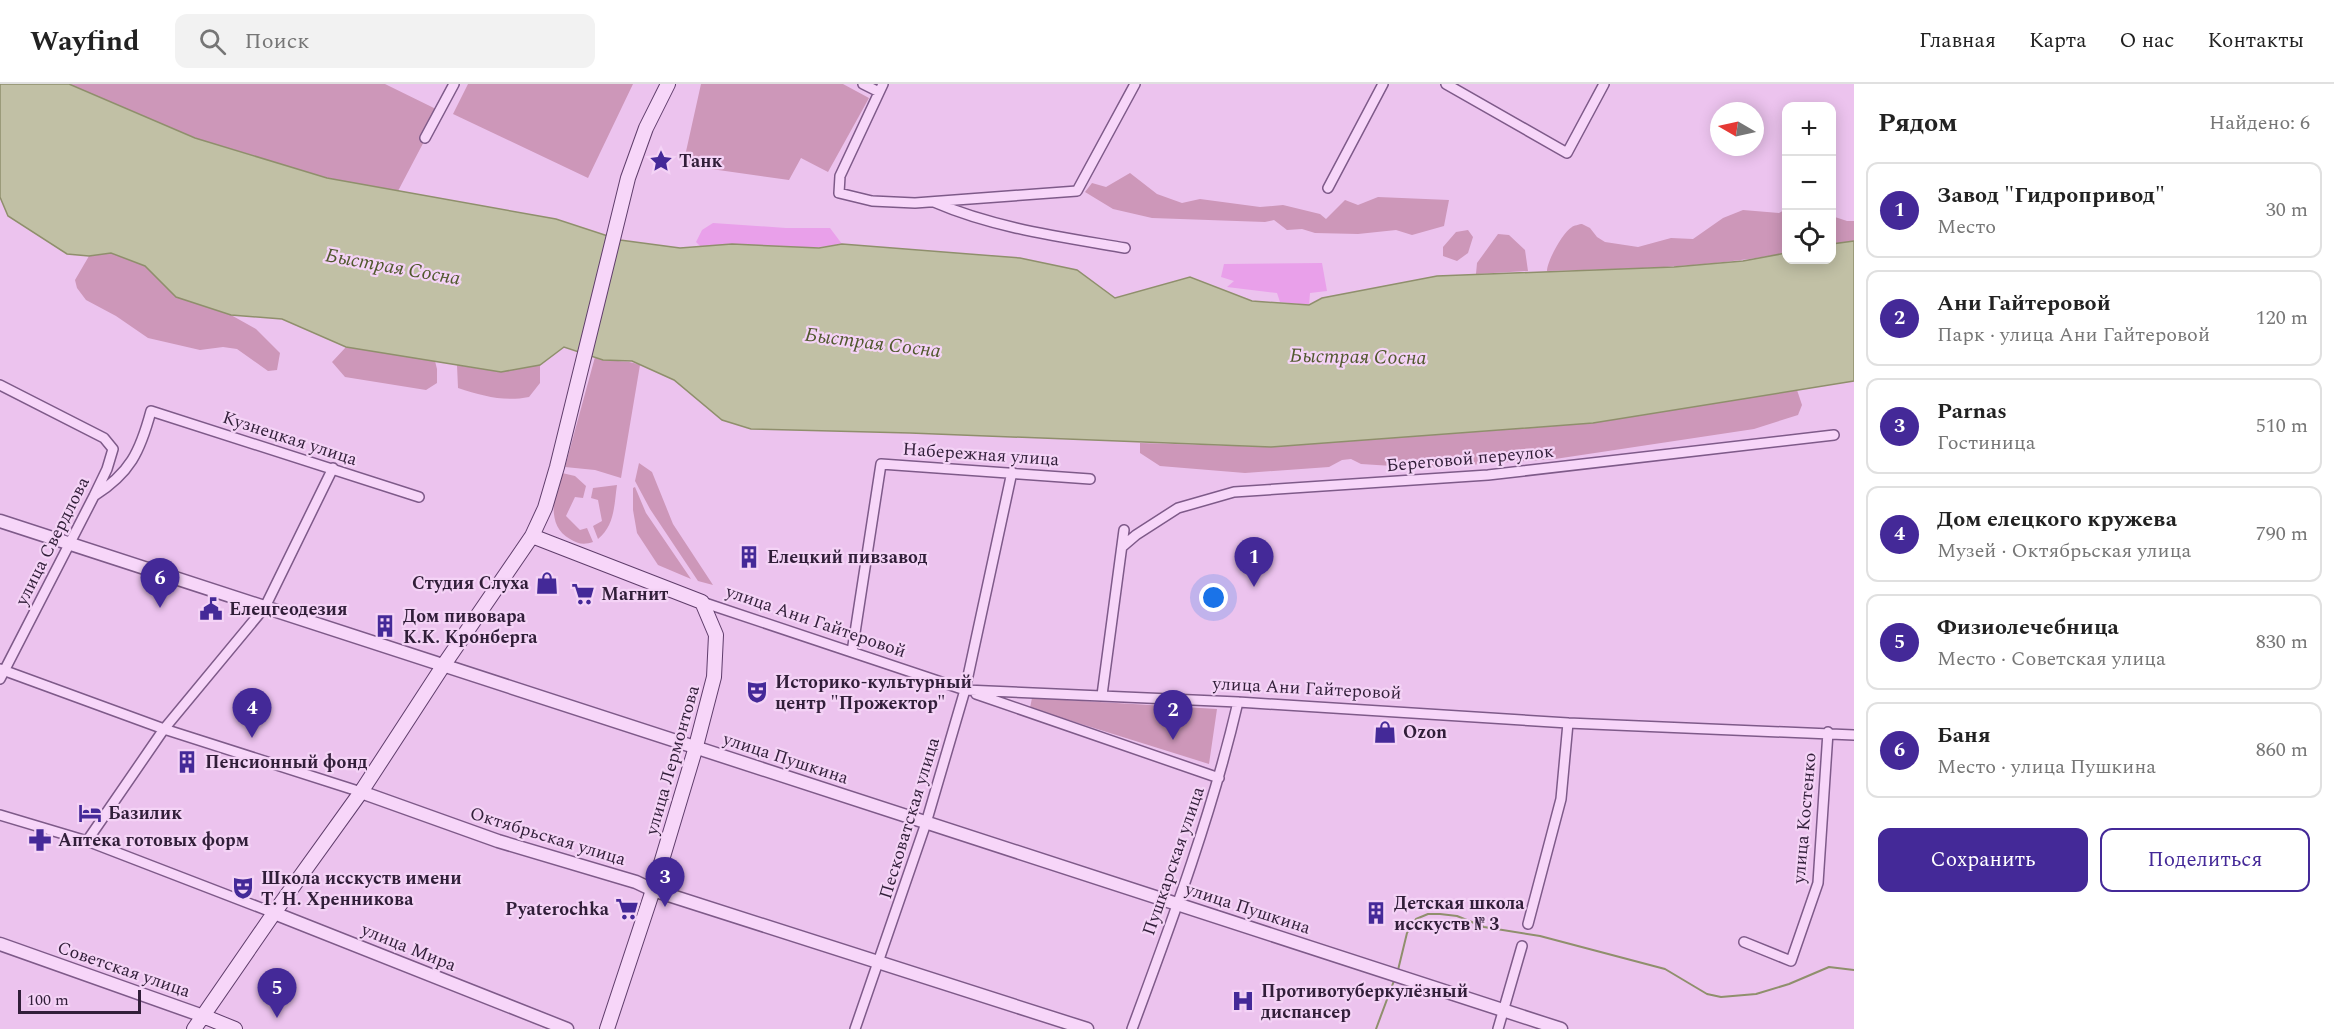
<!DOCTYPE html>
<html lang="ru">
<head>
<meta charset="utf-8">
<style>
  :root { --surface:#fff; --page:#f2f2f2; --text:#222; --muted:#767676; --line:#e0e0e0; --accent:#442998 }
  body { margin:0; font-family:Spectral,serif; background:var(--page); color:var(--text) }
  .controls { position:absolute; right:18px; top:18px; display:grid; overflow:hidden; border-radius:12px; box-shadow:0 3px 15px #0003 }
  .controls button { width:54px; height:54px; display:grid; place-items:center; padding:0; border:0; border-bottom:2px solid var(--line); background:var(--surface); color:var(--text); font:30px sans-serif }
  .compass { position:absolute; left:1710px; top:18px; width:54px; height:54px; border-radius:50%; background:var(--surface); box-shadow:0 3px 15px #0003; rotate:279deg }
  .scale { position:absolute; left:18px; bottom:15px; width:123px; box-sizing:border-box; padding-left:6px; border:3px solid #311e39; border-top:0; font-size:16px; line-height:21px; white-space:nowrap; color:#311e39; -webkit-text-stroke:4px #f4d3f6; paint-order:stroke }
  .you { position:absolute; left:1214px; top:514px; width:21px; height:21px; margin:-15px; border:4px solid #fff; border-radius:50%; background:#1a73e8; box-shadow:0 0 0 9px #1a73e833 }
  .badge { display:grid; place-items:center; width:39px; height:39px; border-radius:50%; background:var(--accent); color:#fff; font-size:20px; font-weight:700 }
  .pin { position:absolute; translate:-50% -50px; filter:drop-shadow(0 2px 3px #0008) }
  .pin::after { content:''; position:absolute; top:32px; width:21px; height:18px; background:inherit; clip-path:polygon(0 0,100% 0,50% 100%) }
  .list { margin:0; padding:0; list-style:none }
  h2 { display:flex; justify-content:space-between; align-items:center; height:78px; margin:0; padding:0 24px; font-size:26px }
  h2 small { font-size:20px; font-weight:400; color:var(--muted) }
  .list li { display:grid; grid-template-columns:39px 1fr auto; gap:18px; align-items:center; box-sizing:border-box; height:96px; margin:0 12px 12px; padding:0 12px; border:2px solid var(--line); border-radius:12px }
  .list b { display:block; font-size:22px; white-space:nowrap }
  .list p { margin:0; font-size:20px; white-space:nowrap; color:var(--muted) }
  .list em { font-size:20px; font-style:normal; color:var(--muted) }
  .actions { display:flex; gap:12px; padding:18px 24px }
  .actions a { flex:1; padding:14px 0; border:2px solid var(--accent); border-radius:12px; text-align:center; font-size:21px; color:var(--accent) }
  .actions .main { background:var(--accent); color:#fff }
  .icon { flex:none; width:33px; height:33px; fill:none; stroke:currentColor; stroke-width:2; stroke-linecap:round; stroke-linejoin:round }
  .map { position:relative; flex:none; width:1854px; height:945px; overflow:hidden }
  header { display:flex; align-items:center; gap:36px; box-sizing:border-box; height:84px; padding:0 30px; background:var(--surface); border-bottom:2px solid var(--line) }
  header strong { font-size:28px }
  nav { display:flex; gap:33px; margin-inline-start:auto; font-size:21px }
  .search { width:420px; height:54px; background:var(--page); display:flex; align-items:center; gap:15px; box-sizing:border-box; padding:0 21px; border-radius:12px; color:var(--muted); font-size:22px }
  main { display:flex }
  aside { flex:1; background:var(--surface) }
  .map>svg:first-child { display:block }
  .green { fill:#cd97b9 }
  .sand { fill:#e9a0ea }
  .water { fill:#c1c0a5; stroke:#8f8f6c; stroke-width:1.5 }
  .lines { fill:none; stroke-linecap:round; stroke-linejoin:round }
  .stream { stroke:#8f8f6c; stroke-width:2 }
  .minor-casing { stroke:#7e5a89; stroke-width:12 }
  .tertiary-casing { stroke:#7e5a89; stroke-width:15 }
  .secondary-casing { stroke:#5f3d6b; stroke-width:16 }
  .minor { stroke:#f7d6f9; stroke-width:9 }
  .tertiary { stroke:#f7d6f9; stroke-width:12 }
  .secondary { stroke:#f7d6f9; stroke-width:14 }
  .labels { text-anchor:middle; stroke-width:4.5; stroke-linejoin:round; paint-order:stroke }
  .poi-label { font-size:18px; font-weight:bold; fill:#311e39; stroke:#f4d3f6; text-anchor:start }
  .street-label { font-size:18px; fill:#311e39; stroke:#f4d3f6 }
  .water-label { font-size:20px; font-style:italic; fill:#50582d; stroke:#f4d3f6 }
</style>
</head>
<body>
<header>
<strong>Wayfind</strong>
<div class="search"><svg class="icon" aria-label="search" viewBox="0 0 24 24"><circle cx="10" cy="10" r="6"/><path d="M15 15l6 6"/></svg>Поиск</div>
<nav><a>Главная</a><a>Карта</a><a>О нас</a><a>Контакты</a></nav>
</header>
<main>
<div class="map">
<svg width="1854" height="945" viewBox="0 0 1854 945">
  <rect width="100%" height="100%" fill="#ecc3ee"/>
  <!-- green -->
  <path class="green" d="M69,0H385L440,27L398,107L327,94L195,54Z
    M468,0H633L588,94L453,30Z
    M701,0H843L869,14L828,88L801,74L789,96L683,81Z
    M1130,89L1157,110L1182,119L1200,115L1260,123L1283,121L1320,130L1326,135L1345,116L1358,121L1378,113L1449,116L1444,142L1412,151L1396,146L1358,150L1315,149L1302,145L1287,146L1274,136L1265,138L1152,134L1113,125L1085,108L1092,99L1106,103Z
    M1786,125V169C1707,184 1627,185 1547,187C1547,177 1563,148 1572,143C1573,142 1580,140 1582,140L1590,144L1597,153L1605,158L1638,163L1671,154L1693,155L1723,134L1743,126L1779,129Z
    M1832,132L1847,137H1854V157L1832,160Z
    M1468,146L1473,153L1468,169L1457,177L1443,172V163L1456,148Z
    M1498,150L1509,151L1525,166L1528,187L1476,190L1477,179Z
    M111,169L145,182L176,213L231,231L256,245L280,269L277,286L268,287L237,265L223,263L200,266L148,254L116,232L86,216L77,204L75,196L89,172Z
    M346,263L435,277L437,285V299L426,306L345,293L332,278Z
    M595,273C610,279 626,275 640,281L621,394L595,386L565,383Z
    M457,281L501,288L540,281V299L529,313C504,318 483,312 458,304Z
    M1797,306L1802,321L1798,331L1754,345L1555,375L1424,384L1361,380L1351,375L1342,376L1329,383L1245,389L1160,382L1140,369V359L1271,363L1593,339Z
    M639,379L652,388L673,440L713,501L698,497L650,425L635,397Z
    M562,389L575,392L586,402L583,414L575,413L566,432L580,446L587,444L593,458C584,461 578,460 570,455C546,442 553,410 562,389Z
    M617,401C614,421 615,441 598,455L593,442L602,437L598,416L591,414L593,404Z
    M635,403L646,429L691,495L658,481L637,449L633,426V404Z
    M1032,614L1217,625L1209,680L1030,624Z"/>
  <!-- sand -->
  <path class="sand" d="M713,139L786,144H830L842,160C796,169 747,159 700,162L696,158L702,146Z
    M1322,179L1327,207L1310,209L1309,221L1280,218L1277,209L1227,203L1234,197L1221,193L1224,180Z"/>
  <!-- water -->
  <path class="water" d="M0,0H69L195,54L327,94L556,135L620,156L680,164L732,160L819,164L842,160L1020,174L1077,186L1115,214L1190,193L1252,217L1309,221L1322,214L1437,192L1674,183L1743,177L1786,169V176H1832V160L1854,157V297L1593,339L1271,363L910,349L751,345L722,336L674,296L632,277L603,276L564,263L540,281L501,288L346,263L282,235L231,231L176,213L145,182L111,169L89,172L67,170L8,132L0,113Z"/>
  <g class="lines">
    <!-- stream -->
    <path class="stream" d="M1398,886L1407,849L1416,835L1428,830H1440L1457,832L1484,843L1540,852L1665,885L1707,910L1721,913L1756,910L1789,900L1829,883L1854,886
      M1376,945L1395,894"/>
    <!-- minor casing -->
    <g class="minor-casing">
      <path id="minor" d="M863,0L879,8
        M883,0L840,92L839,109L872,117L915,119L1077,107L1135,0
        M1446,0L1567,69L1604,0
        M425,54L454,0
        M1328,104L1383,0
        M934,118C994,144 1061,153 1125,164
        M0,301L104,354L113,365L107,385L94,412L0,595
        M94,412C130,389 140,368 151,327L419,413
        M1122,463L1136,451L1178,424L1234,408L1488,391L1834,351
        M702,518L965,606L1238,618L1568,639L1854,651
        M852,568L881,380L1090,395
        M0,585L164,645L361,708
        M976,610L1219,694
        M1102,611L1124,446
        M0,731L87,757L274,829
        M87,757L164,645L265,523L333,384
        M1528,840L1561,715L1568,639
        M1744,858L1791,877L1818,799L1828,648
        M855,945L926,739L965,606L1012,388
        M1132,945C1172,837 1212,730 1238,618
        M1498,945L1522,862"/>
    </g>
    <!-- tertiary casing -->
    <g class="tertiary-casing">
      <path id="tertiary" d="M0,437L1561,945
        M361,708L498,757L636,798L653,806L1087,945
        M274,829L567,945
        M0,860L203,932"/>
    </g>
    <!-- secondary casing -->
    <g class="secondary-casing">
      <path id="secondary" d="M532,452L702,518L716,551L714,593L695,666L653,806L607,945
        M203,932L235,945
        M194,945L274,829L361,708L443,582L532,452L545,424L557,383L628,94L646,44L668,0"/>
    </g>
    <!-- minor -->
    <use href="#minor" class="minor"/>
    <!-- tertiary -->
    <use href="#tertiary" class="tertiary"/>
    <!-- secondary -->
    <use href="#secondary" class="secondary"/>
  </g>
  <!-- icons -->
  <defs>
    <g id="sight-bare" transform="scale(1.8)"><path d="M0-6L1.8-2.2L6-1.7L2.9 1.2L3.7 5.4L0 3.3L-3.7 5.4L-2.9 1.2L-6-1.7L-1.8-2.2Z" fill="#442998" stroke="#f4d3f6" stroke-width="2.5" paint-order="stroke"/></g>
    <g id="building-bare" transform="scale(1.8)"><path d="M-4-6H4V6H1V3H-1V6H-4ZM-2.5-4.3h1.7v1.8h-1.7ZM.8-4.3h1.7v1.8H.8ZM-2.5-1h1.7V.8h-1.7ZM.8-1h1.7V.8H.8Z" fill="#442998" stroke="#f4d3f6" stroke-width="2.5" paint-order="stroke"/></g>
    <g id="shop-bare" transform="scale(1.8)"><path d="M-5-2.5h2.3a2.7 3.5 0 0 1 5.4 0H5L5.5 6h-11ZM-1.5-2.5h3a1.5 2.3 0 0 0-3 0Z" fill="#442998" stroke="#f4d3f6" stroke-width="2.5" paint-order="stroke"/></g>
    <g id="supermarket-bare" transform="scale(1.8)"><path d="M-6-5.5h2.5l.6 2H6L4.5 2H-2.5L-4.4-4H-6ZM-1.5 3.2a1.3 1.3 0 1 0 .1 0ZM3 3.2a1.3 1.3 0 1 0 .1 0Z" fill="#442998" stroke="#f4d3f6" stroke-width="2.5" paint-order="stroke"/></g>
    <g id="civic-bare" transform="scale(1.8)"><path d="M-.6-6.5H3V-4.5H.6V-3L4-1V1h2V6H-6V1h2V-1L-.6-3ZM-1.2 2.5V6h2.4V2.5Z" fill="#442998" stroke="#f4d3f6" stroke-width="2.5" paint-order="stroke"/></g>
    <g id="theatre-bare" transform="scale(1.8)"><path d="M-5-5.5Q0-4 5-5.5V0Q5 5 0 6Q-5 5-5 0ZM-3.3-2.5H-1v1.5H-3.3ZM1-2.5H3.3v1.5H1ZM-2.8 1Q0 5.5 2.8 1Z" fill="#442998" stroke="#f4d3f6" stroke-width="2.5" paint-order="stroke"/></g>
    <g id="hotel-bare" transform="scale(1.8)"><path d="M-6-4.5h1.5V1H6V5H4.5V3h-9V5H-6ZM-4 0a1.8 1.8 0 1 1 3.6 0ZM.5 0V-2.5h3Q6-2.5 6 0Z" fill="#442998" stroke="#f4d3f6" stroke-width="2.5" paint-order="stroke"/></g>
    <g id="pharmacy-bare" transform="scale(1.8)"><path d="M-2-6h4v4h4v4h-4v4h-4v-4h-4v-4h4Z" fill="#442998" stroke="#f4d3f6" stroke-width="2.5" paint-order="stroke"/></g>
    <g id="hospital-bare" transform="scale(1.8)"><path d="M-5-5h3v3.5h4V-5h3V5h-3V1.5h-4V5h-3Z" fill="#442998" stroke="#f4d3f6" stroke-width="2.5" paint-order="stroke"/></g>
  </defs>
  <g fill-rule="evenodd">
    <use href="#sight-bare" x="661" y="77"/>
    <use href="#building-bare" x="749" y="473"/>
    <use href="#shop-bare" x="547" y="499"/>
    <use href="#supermarket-bare" x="583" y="510"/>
    <use href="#civic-bare" x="211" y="525"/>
    <use href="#building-bare" x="385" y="542"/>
    <use href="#theatre-bare" x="757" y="608"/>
    <use href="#shop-bare" x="1385" y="648"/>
    <use href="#building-bare" x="187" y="678"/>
    <use href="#hotel-bare" x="90" y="729"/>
    <use href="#pharmacy-bare" x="40" y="756"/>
    <use href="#theatre-bare" x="243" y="804"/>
    <use href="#supermarket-bare" x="627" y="825"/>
    <use href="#building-bare" x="1376" y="829"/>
    <use href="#hospital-bare" x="1243" y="917"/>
  </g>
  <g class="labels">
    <!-- poi labels -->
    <g class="poi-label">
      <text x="679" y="83">Танк</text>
      <text x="767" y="479">Елецкий пивзавод</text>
      <text x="529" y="505" text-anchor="end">Студия Слуха</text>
      <text x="601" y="516">Магнит</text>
      <text x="229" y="531">Елецгеодезия</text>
      <text x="403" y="538">Дом пивовара<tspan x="403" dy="21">К.К. Кронберга</tspan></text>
      <text x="775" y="604">Историко-культурный<tspan x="775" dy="21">центр "Прожектор"</tspan></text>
      <text x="1403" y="654">Ozon</text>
      <text x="205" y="684">Пенсионный фонд</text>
      <text x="108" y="735">Базилик</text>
      <text x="58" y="762">Аптека готовых форм</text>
      <text x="261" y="800">Школа исскуств имени<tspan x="261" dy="21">Т. Н. Хренникова</tspan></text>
      <text x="1394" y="825">Детская школа<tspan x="1394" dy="21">исскуств № 3</tspan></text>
      <text x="609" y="831" text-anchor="end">Pyaterochka</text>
      <text x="1261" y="913">Противотуберкулёзный<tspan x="1261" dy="21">диспансер</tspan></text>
    </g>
    <!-- street labels -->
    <g class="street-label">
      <text transform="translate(290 354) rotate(18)" y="6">Кузнецкая улица</text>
      <text transform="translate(981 370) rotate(4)" y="6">Набережная улица</text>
      <text transform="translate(1470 374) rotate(-5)" y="6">Береговой переулок</text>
      <text transform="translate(52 457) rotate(-63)" y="6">улица Свердлова</text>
      <text transform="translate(816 537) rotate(19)" y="6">улица Ани Гайтеровой</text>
      <text transform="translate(1307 604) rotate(3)" y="6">улица Ани Гайтеровой</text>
      <text transform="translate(786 674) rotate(18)" y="6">улица Пушкина</text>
      <text transform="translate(672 676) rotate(-74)" y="6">улица Лермонтова</text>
      <text transform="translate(909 734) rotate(-73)" y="6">Песковатская улица</text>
      <text transform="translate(1804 734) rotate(-85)" y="6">улица Костенко</text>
      <text transform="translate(548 752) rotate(17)" y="6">Октябрьская улица</text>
      <text transform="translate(1173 777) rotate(-71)" y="6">Пушкарская улица</text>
      <text transform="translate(1248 824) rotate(18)" y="6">улица Пушкина</text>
      <text transform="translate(409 863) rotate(22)" y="6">улица Мира</text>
      <text transform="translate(124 885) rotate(19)" y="6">Советская улица</text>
    </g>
    <!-- water labels -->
    <g class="water-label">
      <text transform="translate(393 182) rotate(10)" y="7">Быстрая Сосна</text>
      <text transform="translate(873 258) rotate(7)" y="7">Быстрая Сосна</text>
      <text transform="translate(1358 272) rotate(1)" y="7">Быстрая Сосна</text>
    </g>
  </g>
</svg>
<div class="controls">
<button>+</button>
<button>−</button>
<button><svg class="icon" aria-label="locate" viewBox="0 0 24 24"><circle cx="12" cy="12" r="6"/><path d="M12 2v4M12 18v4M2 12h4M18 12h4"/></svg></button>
</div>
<svg class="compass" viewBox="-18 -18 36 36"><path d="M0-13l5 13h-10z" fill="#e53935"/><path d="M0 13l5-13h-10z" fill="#767676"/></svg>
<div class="scale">100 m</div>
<div class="you"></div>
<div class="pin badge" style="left:1254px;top:503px">1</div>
<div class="pin badge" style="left:1173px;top:656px">2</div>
<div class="pin badge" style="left:665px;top:823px">3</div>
<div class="pin badge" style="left:252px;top:654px">4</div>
<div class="pin badge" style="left:277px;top:934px">5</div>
<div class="pin badge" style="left:160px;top:524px">6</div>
</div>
<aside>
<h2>Рядом<small>Найдено: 6</small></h2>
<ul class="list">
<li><span class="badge">1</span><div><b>Завод &quot;Гидропривод&quot;</b><p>Место</p></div><em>30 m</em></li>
<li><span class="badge">2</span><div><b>Ани Гайтеровой</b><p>Парк · улица Ани Гайтеровой</p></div><em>120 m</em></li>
<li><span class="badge">3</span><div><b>Parnas</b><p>Гостиница</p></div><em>510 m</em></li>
<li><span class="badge">4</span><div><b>Дом елецкого кружева</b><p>Музей · Октябрьская улица</p></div><em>790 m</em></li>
<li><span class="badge">5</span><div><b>Физиолечебница</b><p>Место · Советская улица</p></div><em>830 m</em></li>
<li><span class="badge">6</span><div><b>Баня</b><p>Место · улица Пушкина</p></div><em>860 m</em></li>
</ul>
<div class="actions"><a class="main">Сохранить</a><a>Поделиться</a></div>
</aside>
</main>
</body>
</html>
